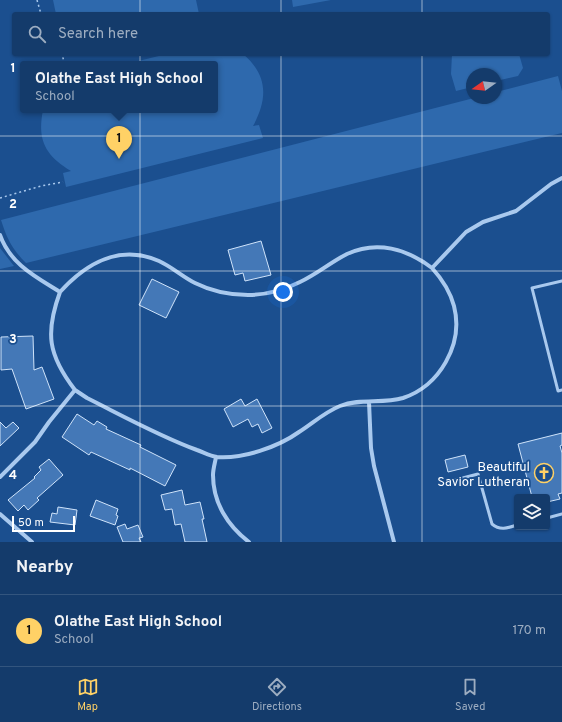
<!DOCTYPE html>
<html lang="en">
<head>
<meta charset="utf-8">
<style>
  :root { --surface:#143b6b; --page:#1d4271; --text:#f1f3f6; --muted:#9dadc1; --line:#33557e; --accent:#ffd166 }
  body { margin:0; font-family:Overpass,sans-serif; background:var(--page); color:var(--text) }
  .controls { position:absolute; right:12px; bottom:12px; display:grid; overflow:hidden; border-radius:4px; box-shadow:0 1px 3px #0004 }
  .controls button { width:36px; height:36px; display:grid; place-items:center; padding:0; border:0; border-bottom:1px solid var(--line); background:var(--surface); color:var(--text); font:20px sans-serif }
  .compass { position:absolute; left:466px; top:68px; width:36px; height:36px; border-radius:50%; background:var(--surface); box-shadow:0 1px 3px #0004; rotate:256deg }
  .scale { position:absolute; left:12px; bottom:10px; width:63px; box-sizing:border-box; padding-left:4px; border:2px solid #fff; border-top:0; font-size:11px; line-height:14px; white-space:nowrap; color:#fff; -webkit-text-stroke:3px #1b4f8f; paint-order:stroke }
  .you { position:absolute; left:283px; top:292px; width:14px; height:14px; margin:-10px; border:3px solid #fff; border-radius:50%; background:#1a73e8; box-shadow:0 0 0 6px #1a73e833 }
  .badge { display:grid; place-items:center; width:26px; height:26px; border-radius:50%; background:var(--accent); color:#111; font-size:13px; font-weight:700 }
  .pin { position:absolute; translate:-50% -33px; filter:drop-shadow(0 1px 2px #0008) }
  .pin::after { content:''; position:absolute; top:21px; width:14px; height:12px; background:inherit; clip-path:polygon(0 0,100% 0,50% 100%) }
  .popup { position:absolute; left:20px; top:61px; width:198px; height:52px; box-sizing:border-box; display:grid; place-content:center; border-radius:4px; background:var(--surface); filter:drop-shadow(0 1px 3px #0005); font-size:13px; white-space:nowrap; color:var(--muted) }
  .popup b { font-size:15px; color:var(--text) }
  .popup::after { content:''; position:absolute; left:50%; top:100%; margin-left:-8px; border:8px solid transparent; border-top-color:var(--surface) }
  .list { margin:0; padding:0; list-style:none }
  h2 { display:flex; justify-content:space-between; align-items:center; height:52px; margin:0; padding:0 16px; font-size:17px }
  h2 small { font-size:13px; font-weight:400; color:var(--muted) }
  .list li { display:grid; grid-template-columns:26px 1fr auto; gap:12px; align-items:center; box-sizing:border-box; height:72px; padding:0 16px; border-top:1px solid var(--line) }
  .list b { display:block; font-size:15px; white-space:nowrap }
  .list p { margin:0; font-size:13px; white-space:nowrap; color:var(--muted) }
  .list em { font-size:13px; font-style:normal; color:var(--muted) }
  .icon { flex:none; width:22px; height:22px; fill:none; stroke:currentColor; stroke-width:2; stroke-linecap:round; stroke-linejoin:round }
  .map { position:relative; flex:none; width:562px; height:542px; overflow:hidden }
  .search { position:absolute; background:var(--surface); box-shadow:0 1px 3px #0004; left:12px; right:12px; top:12px; height:44px; display:flex; align-items:center; gap:10px; box-sizing:border-box; padding:0 14px; border-radius:4px; color:var(--muted); font-size:15px }
  .sheet { height:124px; background:var(--surface) }
  nav { display:flex; justify-content:space-around; align-items:center; box-sizing:border-box; height:56px; border-top:1px solid var(--line); background:var(--surface); font-size:11px; color:var(--muted) }
  nav a { display:grid; justify-items:center; gap:2px }
  nav .on { color:var(--accent) }
  .map>svg:first-child { display:block }
  .green { fill:#2e69ad }
  .building { fill:#4478b7; stroke:#cfe3fa }
  .lines { fill:none; stroke-linecap:round; stroke-linejoin:round }
  .path { stroke:#a9c9ee; stroke-width:1.5; stroke-dasharray:2 3; stroke-linecap:butt }
  .service { stroke:#a9c9ee; stroke-width:3 }
  .minor { stroke:#a9c9ee; stroke-width:4 }
  .grid { fill:none; stroke:#fff; stroke-width:1; stroke-opacity:0.55 }
  .labels { text-anchor:middle; stroke-width:3.5; stroke-linejoin:round; paint-order:stroke }
  .poi-label { font-size:13px; fill:#fff; stroke:#1b4f8f; text-anchor:end }
  .grid-label { font-size:13px; text-anchor:middle; font-weight:bold; fill:#fff; stroke:#1b4f8f; stroke-width:3.5; stroke-linejoin:round; paint-order:stroke }
</style>
</head>
<body>
<div class="map">
<svg width="562" height="542" viewBox="0 0 562 542">
  <rect width="100%" height="100%" fill="#1b4f8f"/>
  <!-- green -->
  <path class="green" d="M53,0H196L199,14H56Z
    M292,0H331L293,7Z
    M167,54H243C268,75 268,99 253,126L259,125L263,138L66,187L63,173L71,171C45,155 37,140 43,110H215V64H126Z
    M452,54H519L523,68L518,76L496,81V74H472V87L456,91L451,74Z
    M558,76L562,91V133L26,263C12,249 7,239 1,220L474,98H496V92Z
    M0,248L14,266L0,269Z"/>
  <!-- building -->
  <path class="building" d="M261,241L271,275L245,281L243,273L235,275L228,250Z
    M152,279L179,292L166,318L139,305Z
    M33,336L34,370L42,367L54,399L26,409L12,369L1,370V337Z
    M241,399L245,406L257,399L272,428L262,433L258,424L252,427L248,419L233,427L224,409Z
    M77,414L94,425L97,421L107,427L106,429L141,445L140,447L176,465L165,486L130,468V470L91,452L89,455L62,437Z
    M0,422L6,428L13,422L19,428L0,446Z
    M562,433V445L560,446L562,453V493L558,494L560,499L547,502V497H532L518,444Z
    M465,455L468,467L448,472L445,460Z
    M49,459L63,475L37,498L39,500L28,510L24,505L18,511L8,500L35,478L34,477L41,470L39,467Z
    M182,490L185,505L200,502L204,519H202L207,542H185L181,524L175,525L172,509L165,510L161,495Z
    M96,500L118,509L116,515L118,516L115,525L90,516Z
    M58,507L77,510L75,525L50,522L52,513L57,514Z
    M125,524L127,529L138,525L143,537L139,538L141,542H123L117,527Z"/>
  <g class="lines">
    <!-- path -->
    <path class="path" d="M37,0L41,14
      M59,54L63,58L65,64
      M0,198L41,186L63,182"/>
    <!-- service -->
    <path class="service" d="M562,281L532,288L558,391L562,390
      M451,481L478,474L492,524C500,531 508,528 517,525
      M547,518L562,514"/>
    <!-- minor -->
    <path class="minor" d="M0,235C10,264 36,277 60,292C45,333 48,355 75,390
      M60,292C86,263 120,244 159,261C172,267 183,277 195,283C211,291 230,295 248,295C267,295 284,290 300,282C317,274 331,262 347,254C377,240 407,249 432,268L466,232L483,222L516,211L551,184L562,178
      M369,402L371,448L374,466L394,542
      M216,457C215,463 213,469 213,475C213,503 228,526 249,542
      M0,477L35,442L49,422L75,390L87,398C123,416 159,436 197,450C203,452 210,456 217,457C243,459 278,447 299,432C313,423 325,412 340,406C360,398 382,404 403,398C439,386 464,345 454,306C450,291 442,279 432,268
      M0,514L32,542"/>
  </g>
  <!-- grid -->
  <path class="grid" d="M140,0V14M281,0V14M422,0V14M140,54V542M281,54V542M422,54V542M0,136H562M0,271H562M0,406H562"/>
  <!-- icons -->
  <defs>
    <g id="church-ring" transform="scale(1)"><circle r="9.5" fill="#1b4f8f" stroke="#ffd166" stroke-width="1.5"/><path d="M-1.2-6h2.4v3.5h3.3v2.4h-3.3V6h-2.4V-.1h-3.3v-2.4h3.3Z" fill="#ffd166"/></g>
  </defs>
  <g fill-rule="evenodd">
    <use href="#church-ring" x="544" y="473"/>
  </g>
  <g class="labels">
    <!-- poi labels -->
    <g class="poi-label">
      <text x="530" y="471">Beautiful<tspan x="530" dy="15">Savior Lutheran</tspan></text>
    </g>
  </g>
  <g class="grid-label">
    <text x="13" y="72">1</text>
    <text x="13" y="208">2</text>
    <text x="13" y="343">3</text>
    <text x="13" y="479">4</text>
  </g>
</svg>
<div class="controls">
<button><svg class="icon" aria-label="layers" viewBox="0 0 24 24"><path d="M12 4l9 5-9 5-9-5zM3 14l9 5 9-5"/></svg></button>
</div>
<svg class="compass" viewBox="-18 -18 36 36"><path d="M0-13l5 13h-10z" fill="#e53935"/><path d="M0 13l5-13h-10z" fill="#9dadc1"/></svg>
<div class="scale">50 m</div>
<div class="you"></div>
<div class="pin badge" style="left:119px;top:159px">1</div>
<div class="popup"><b>Olathe East High School</b>School</div>
<div class="search"><svg class="icon" aria-label="search" viewBox="0 0 24 24"><circle cx="10" cy="10" r="6"/><path d="M15 15l6 6"/></svg>Search here</div>
</div>
<section class="sheet">
<h2>Nearby<small></small></h2>
<ul class="list">
<li><span class="badge">1</span><div><b>Olathe East High School</b><p>School</p></div><em>170 m</em></li>
</ul>
</section>
<nav>
<a class="on"><svg class="icon" aria-label="map" viewBox="0 0 24 24"><path d="M3 6l6-2 6 2 6-2v14l-6 2-6-2-6 2zM9 4v14M15 6v14"/></svg>Map</a>
<a><svg class="icon" aria-label="directions" viewBox="0 0 24 24"><path d="M12 3l9 9-9 9-9-9zM9 14v-3h6M13 9l2 2-2 2"/></svg>Directions</a>
<a><svg class="icon" aria-label="saved" viewBox="0 0 24 24"><path d="M7 4h10v16l-5-4-5 4z"/></svg>Saved</a>
</nav>
</body>
</html>
